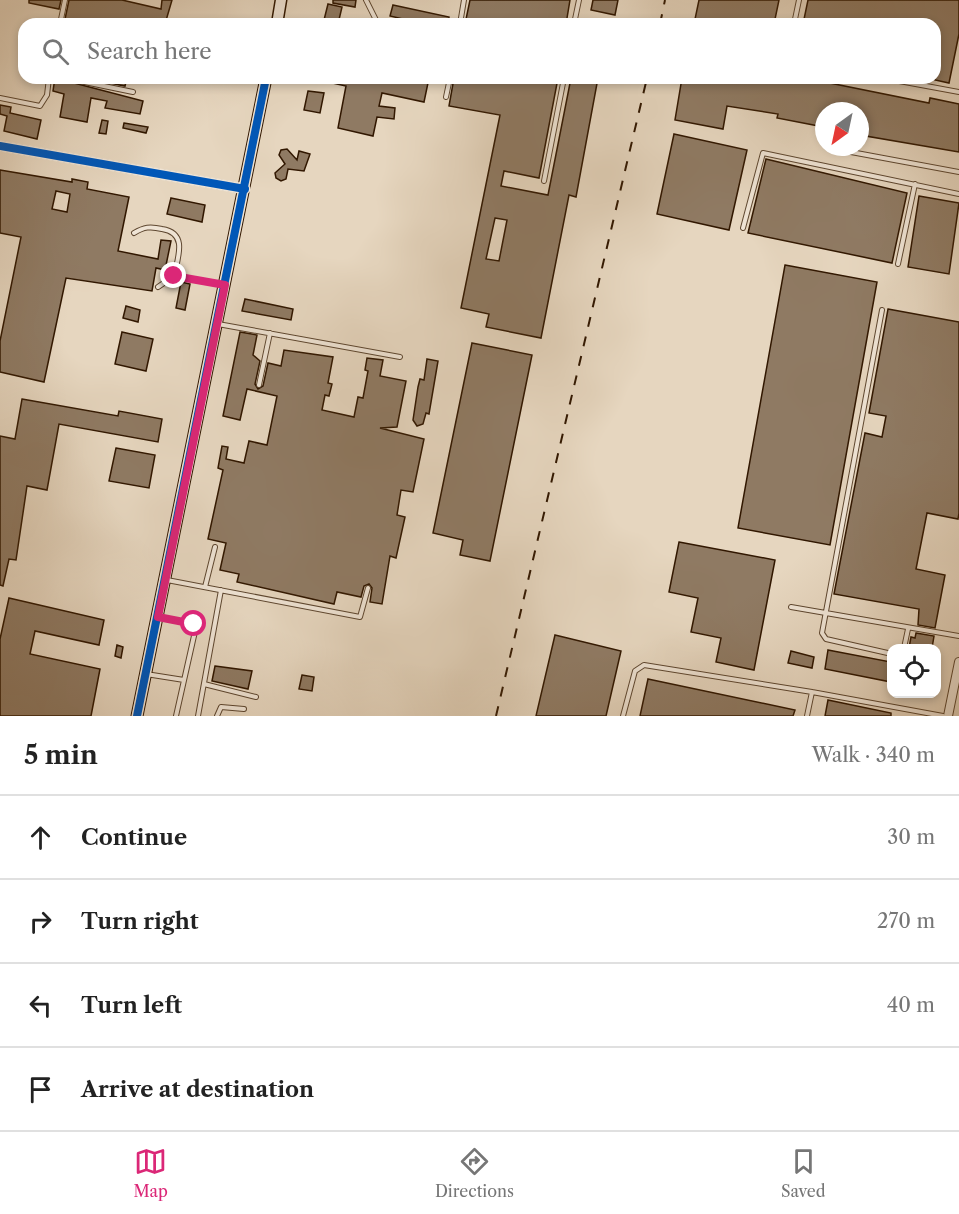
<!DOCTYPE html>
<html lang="en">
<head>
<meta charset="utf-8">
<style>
  :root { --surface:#fff; --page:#f2f2f2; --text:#222; --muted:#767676; --line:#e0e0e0; --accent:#db2777 }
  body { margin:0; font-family:"Libre Caslon Text",serif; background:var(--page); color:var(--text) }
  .controls { position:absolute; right:18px; bottom:18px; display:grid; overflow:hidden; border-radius:12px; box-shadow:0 3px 9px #0003 }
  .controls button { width:54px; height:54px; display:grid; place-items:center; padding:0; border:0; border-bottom:2px solid var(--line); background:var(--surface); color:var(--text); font:30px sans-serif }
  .compass { position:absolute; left:815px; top:102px; width:54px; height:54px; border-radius:50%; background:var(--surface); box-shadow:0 3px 9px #0003; rotate:213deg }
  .stop { position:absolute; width:18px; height:18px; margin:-14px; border:4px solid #db2777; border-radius:50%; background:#fff }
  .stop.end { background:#db2777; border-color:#fff; box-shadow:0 2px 6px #0008 }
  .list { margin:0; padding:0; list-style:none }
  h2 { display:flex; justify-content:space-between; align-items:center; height:78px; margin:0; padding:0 24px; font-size:26px }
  h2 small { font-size:20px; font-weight:400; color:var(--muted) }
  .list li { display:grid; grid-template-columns:39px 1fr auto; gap:18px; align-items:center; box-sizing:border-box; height:84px; padding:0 24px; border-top:2px solid var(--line) }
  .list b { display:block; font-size:22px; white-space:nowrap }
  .list em { font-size:20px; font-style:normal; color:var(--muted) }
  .icon { flex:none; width:33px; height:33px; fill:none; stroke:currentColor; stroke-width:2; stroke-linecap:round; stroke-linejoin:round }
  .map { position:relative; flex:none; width:959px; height:716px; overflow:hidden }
  .search { position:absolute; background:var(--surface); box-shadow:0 3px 9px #0003; left:18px; right:18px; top:18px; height:66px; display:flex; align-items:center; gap:15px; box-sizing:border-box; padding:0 21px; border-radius:18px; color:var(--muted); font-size:22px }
  .sheet { height:414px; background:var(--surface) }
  nav { display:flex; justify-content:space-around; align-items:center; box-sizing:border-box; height:84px; border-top:2px solid var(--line); background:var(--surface); font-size:16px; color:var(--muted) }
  nav a { display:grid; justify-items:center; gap:3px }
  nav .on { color:var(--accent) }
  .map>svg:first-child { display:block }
  .building { fill:#8f7a63; stroke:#311700; stroke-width:1.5; fill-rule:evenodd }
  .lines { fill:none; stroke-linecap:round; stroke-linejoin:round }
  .lane-casing { stroke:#5e4730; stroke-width:6 }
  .street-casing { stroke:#5e4730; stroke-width:10 }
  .secondary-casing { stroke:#311700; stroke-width:13 }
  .lane { stroke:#efe4d5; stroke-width:4 }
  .street { stroke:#efe4d5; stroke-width:8 }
  .secondary { stroke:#efe4d5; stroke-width:10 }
  .rail { stroke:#311700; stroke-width:2; stroke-dasharray:10 10; stroke-linecap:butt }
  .cycleway-casing { stroke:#efe4d5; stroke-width:11 }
  .cycleway { stroke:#0057b8; stroke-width:8 }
  .route { stroke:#db2777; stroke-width:8 }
</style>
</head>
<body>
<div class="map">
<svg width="959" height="716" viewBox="0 0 959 716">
  <rect width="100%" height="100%" fill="#e6d6bf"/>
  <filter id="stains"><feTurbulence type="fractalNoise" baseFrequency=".00333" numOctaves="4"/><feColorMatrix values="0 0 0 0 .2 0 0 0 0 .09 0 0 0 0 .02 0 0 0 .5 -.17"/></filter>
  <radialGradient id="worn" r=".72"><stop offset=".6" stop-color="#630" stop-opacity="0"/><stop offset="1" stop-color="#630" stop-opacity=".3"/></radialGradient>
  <!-- building -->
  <path class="building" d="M29,0H61L59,9L29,3Z
    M69,0H122L161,9L162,0H172L165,24H64Z
    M333,0H356L355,7L333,3Z
    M470,0H570L566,24H465Z
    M593,0H618L615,15L591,10Z
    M699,0H779L774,24H694Z
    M808,0H959V34L949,83L935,80V24H803Z
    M328,4L342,7L338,24H323Z
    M393,5L449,17L448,24H424L390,16Z
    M55,78L143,101L140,114L105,108L107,101L91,98L87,122L60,117L64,94L53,91Z
    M85,78H127L125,86Z
    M323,78H429L424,102L382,93L379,106L395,108L394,119L377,117L373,136L338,128L346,86L323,81Z
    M454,78H558L539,178L504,171L501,186L548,195L571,78H598L576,197L569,195L541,338L486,327L489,314L461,308L500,115L449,106ZM495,218L507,220L499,261L486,259Z
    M682,78H805L929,103L930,98L959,104V152L860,135V111H824V127L777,118L778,114L727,106L723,129L675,120Z
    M308,91L324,93L320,113L304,110Z
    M0,105L11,107L10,113L41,120L37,139L4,131L7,116L0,114Z
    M102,120L108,121L106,134L99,133Z
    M124,123L148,127L146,133L123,128Z
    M674,134L747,150L729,230L657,214Z
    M287,149L297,160L299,151L310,154L304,171L288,169L286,179L281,181L276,178L275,173L285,164L279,155L281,150Z
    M766,159L907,193L892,263L748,233Z
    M0,170L72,182V179L88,182L87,189L129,197L118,251L158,259L161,240L171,241L165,270L156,268L152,291L66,278L44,382L0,372V341L21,237L0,233ZM56,191L70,194L67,212L52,209Z
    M919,196L959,203L949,274L908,267Z
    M171,198L205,205L202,222L167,214Z
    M785,265L877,282L830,545L738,528Z
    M181,282L190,284L185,310L176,308Z
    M245,299L293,309L291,320L242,311Z
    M126,306L140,310L138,322L123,318Z
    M888,309L959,322V513L958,519L927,513L916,569L945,575L935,628L918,625L919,609L834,594L865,433L882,437L886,416L869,413Z
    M122,332L153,339L146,371L115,364Z
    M240,332L257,335L253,355L260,361L255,384L258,389L263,386L268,363L281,366L284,350L333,357L328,383L332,384L329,396L325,395L322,410L354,417L358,397L363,398L368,371L365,370L367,358L383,360L380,376L406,381L397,427L380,428L424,439L413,492L401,490L397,515L405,517L396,558L390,556L382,604L370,602L372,588L369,584L364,586L361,597L337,592L334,604L237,582L239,574L220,570L226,543L208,539L223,470L218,468L222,446L228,447L226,459L244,463L249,441L267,445L277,396L247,389L240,420L223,416Z
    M472,343L532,355L490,561L460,555L463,540L433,533Z
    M427,359L438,361L429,414L426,413L423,424L417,426L413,420L418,387L420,379L424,380Z
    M22,399L118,416L119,411L162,419L158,442L59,424L47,490L27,486L16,560L9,559L3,586L0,585V436L15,439Z
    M116,448L155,455L149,488L109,481Z
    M679,542L775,560L754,670L716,662L721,638L691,632L698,598L669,592Z
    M9,598L104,620L99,645L35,631L30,654L100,669L91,716H0V639Z
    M916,633L934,636L932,648H909L911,637L915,638Z
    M555,635L621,651L606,716H536Z
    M117,645L123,647L121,658L115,656Z
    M828,650L891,662V682L825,669Z
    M791,651L814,657L812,668L788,663Z
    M215,666L252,671L248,689L212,681Z
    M302,675L314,677L312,691L299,689Z
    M648,679L795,710L793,716H640Z
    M828,700L891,713V716H825Z"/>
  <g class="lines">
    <!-- lane casing -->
    <g class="lane-casing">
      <path id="lane" d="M366,0L378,24
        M60,24L65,0
        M460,24L464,0
        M574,24L579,0
        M794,24L799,0
        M65,78L133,92
        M883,78L959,92
        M446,97L450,78
        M0,98L40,106L47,95L49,78
        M851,152L959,172
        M544,181L564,78
        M743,228L763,153L959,194
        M134,233C144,227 150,226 162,229C188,233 178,257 174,276
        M898,264L915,184
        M158,287L174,276L221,284
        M882,310L822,633L826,639L892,654
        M218,324L400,357
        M259,385L270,333
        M167,580L360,617L368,588
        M205,587L215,547
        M791,607L959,636
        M158,617L194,624L196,627L176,716
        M904,648L908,629
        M146,674L184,680
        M204,684L256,697
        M198,716L221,590
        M217,716L221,707L244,709
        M623,716L635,671L644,665L812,692L943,716
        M807,716L812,692"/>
    </g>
    <!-- street casing -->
    <g class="street-casing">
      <path id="street" d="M0,146L245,189
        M948,716L959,662"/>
    </g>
    <!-- secondary casing -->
    <g class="secondary-casing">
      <path id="secondary" d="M277,24L281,0
        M137,716L266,78"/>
    </g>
    <!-- lane -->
    <use href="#lane" class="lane"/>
    <!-- street -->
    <use href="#street" class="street"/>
    <!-- secondary -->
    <use href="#secondary" class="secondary"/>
    <!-- rail -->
    <path class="rail" d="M660,24L665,0
      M496,716L647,78"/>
    <!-- cycleway casing -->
    <g class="cycleway-casing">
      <path id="cycleway" d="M0,146L245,189
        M137,716L266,78"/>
    </g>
    <!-- cycleway -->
    <use href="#cycleway" class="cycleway"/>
  </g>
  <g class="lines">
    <!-- route -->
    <path class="route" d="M174,276L225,285L158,617L194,624"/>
  </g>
  <rect width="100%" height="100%" filter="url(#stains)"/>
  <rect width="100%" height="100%" fill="url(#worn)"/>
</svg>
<div class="controls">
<button><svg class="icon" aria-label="locate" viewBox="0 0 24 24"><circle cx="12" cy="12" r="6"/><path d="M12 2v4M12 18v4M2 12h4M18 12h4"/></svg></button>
</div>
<svg class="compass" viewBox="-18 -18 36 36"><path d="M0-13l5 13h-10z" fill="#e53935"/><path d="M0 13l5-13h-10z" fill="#767676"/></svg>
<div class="stop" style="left:194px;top:624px"></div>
<div class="stop end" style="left:174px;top:276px"></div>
<div class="search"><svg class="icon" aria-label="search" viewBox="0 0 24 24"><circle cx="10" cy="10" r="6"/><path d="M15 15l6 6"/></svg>Search here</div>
</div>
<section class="sheet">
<h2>5 min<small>Walk · 340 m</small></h2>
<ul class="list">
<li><svg class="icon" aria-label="ahead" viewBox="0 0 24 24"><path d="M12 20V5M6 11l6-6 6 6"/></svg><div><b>Continue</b></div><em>30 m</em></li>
<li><svg class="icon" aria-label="right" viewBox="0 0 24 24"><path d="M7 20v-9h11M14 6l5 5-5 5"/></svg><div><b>Turn right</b></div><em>270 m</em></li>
<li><svg class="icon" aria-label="left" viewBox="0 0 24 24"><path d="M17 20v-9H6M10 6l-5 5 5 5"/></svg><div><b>Turn left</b></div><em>40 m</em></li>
<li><svg class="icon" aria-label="arrive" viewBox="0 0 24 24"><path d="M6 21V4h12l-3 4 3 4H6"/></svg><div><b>Arrive at destination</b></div></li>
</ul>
</section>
<nav>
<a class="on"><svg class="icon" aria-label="map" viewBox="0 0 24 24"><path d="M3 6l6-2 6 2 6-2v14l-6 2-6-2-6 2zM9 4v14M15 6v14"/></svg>Map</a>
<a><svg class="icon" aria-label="directions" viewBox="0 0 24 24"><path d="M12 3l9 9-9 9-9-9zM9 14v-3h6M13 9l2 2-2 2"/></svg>Directions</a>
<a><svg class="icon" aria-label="saved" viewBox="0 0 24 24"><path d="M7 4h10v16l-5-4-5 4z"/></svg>Saved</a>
</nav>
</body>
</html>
